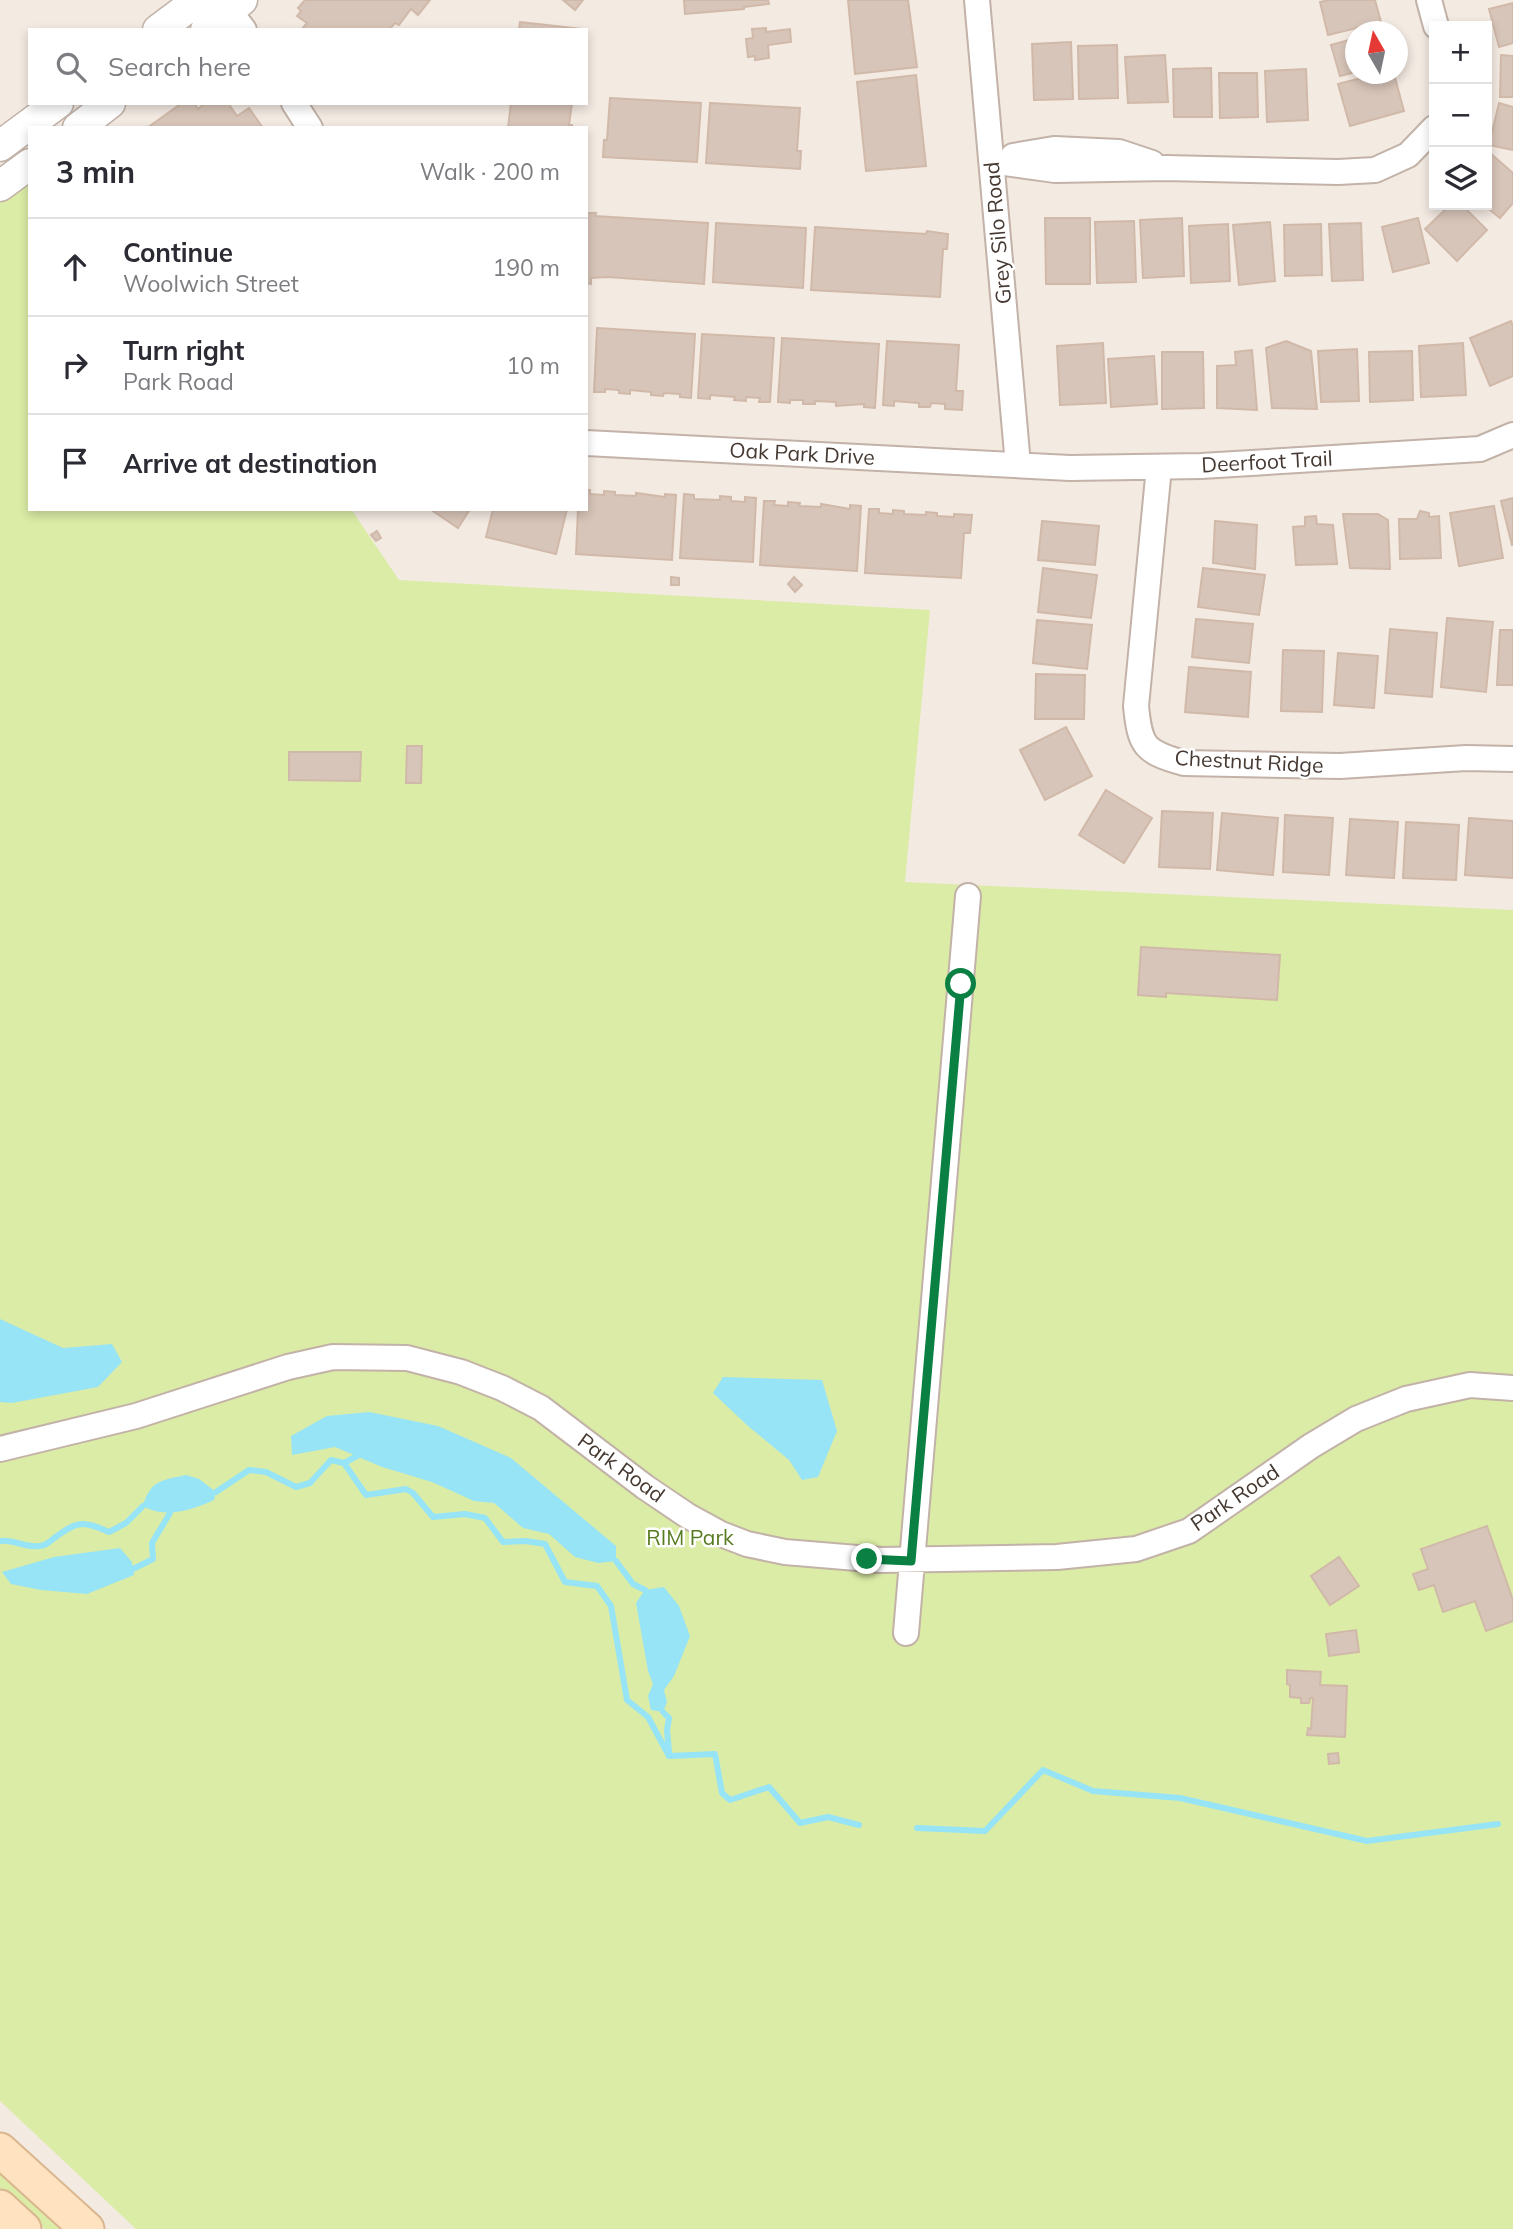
<!DOCTYPE html>
<html lang="en">
<head>
<meta charset="utf-8">
<style>
  :root { --surface:#fff; --page:#f2f2f3; --text:#2b2b33; --muted:#7c7c81; --line:#e1e1e2 }
  body { margin:0; font-family:Mulish,sans-serif; background:var(--page); color:var(--text) }
  .controls { position:absolute; right:21px; top:21px; display:grid; overflow:hidden; border-radius:0px; box-shadow:0 4px 10px #0003 }
  .controls button { width:63px; height:63px; display:grid; place-items:center; padding:0; border:0; border-bottom:2px solid var(--line); background:var(--surface); color:var(--text); font:35px sans-serif }
  .compass { position:absolute; left:1345px; top:21px; width:63px; height:63px; border-radius:50%; background:var(--surface); box-shadow:0 4px 10px #0003; rotate:351deg }
  .stop { position:absolute; width:21px; height:21px; margin:-16px; border:5px solid #0b8043; border-radius:50%; background:#fff }
  .stop.end { background:#0b8043; border-color:#fff; box-shadow:0 2px 7px #0008 }
  .list { margin:0; padding:0; list-style:none }
  h2 { display:flex; justify-content:space-between; align-items:center; height:91px; margin:0; padding:0 28px; font-size:30px }
  h2 small { font-size:23px; font-weight:400; color:var(--muted) }
  .list li { display:grid; grid-template-columns:46px 1fr auto; gap:21px; align-items:center; box-sizing:border-box; height:98px; padding:0 28px; border-top:2px solid var(--line) }
  .list b { display:block; font-size:26px; white-space:nowrap }
  .list p { margin:0; font-size:23px; white-space:nowrap; color:var(--muted) }
  .list em { font-size:23px; font-style:normal; color:var(--muted) }
  .icon { flex:none; width:38px; height:38px; fill:none; stroke:currentColor; stroke-width:2; stroke-linecap:round; stroke-linejoin:round }
  .map { position:relative; flex:none; width:1513px; height:2229px; overflow:hidden }
  .search { position:absolute; background:var(--surface); box-shadow:0 4px 10px #0003; left:28px; top:28px; width:560px; height:77px; display:flex; align-items:center; gap:18px; box-sizing:border-box; padding:0 24px; border-radius:0px; color:var(--muted); font-size:26px }
  .panel { position:absolute; background:var(--surface); box-shadow:0 4px 10px #0003; left:28px; top:126px; width:560px; height:385px; border-radius:0px }
  .map>svg:first-child { display:block }
  .green { fill:#dbeca6 }
  .water { fill:#97e4f7 }
  .lines { fill:none; stroke-linecap:round; stroke-linejoin:round }
  .stream { stroke:#97e4f7; stroke-width:6 }
  .building { fill:#d8c5b9; stroke:#d1b9a9; stroke-width:2 }
  .minor-casing { stroke:#c2b2a7; stroke-width:28 }
  .tertiary-casing { stroke:#c2b2a7; stroke-width:33 }
  .secondary-casing { stroke:#dab68f; stroke-width:37 }
  .minor { stroke:#fff; stroke-width:24 }
  .tertiary { stroke:#fff; stroke-width:30 }
  .secondary { stroke:#ffe2c0; stroke-width:33 }
  .route { stroke:#0b8043; stroke-width:9 }
  .labels { text-anchor:middle; stroke-width:5; stroke-linejoin:round; paint-order:stroke }
  .street-label { font-size:21px; fill:#453932; stroke:#fff }
  .park-label { font-size:21px; fill:#577b21; stroke:#fff }
</style>
</head>
<body>
<div class="map">
<svg width="1513" height="2229" viewBox="0 0 1513 2229">
  <rect width="100%" height="100%" fill="#f3eae2"/>
  <!-- green -->
  <path class="green" d="M30,179V509H351L399,580L930,610L905,882L1513,910V2229H136L0,2101V201Z
    M0,2167L69,2229H45L0,2189Z"/>
  <!-- water -->
  <path class="water" d="M0,1319L63,1348L112,1344L122,1362L98,1387L12,1403L0,1402Z
    M723,1377L822,1380L837,1431L818,1477L802,1480L789,1460L748,1426L713,1393Z
    M369,1412L438,1426L511,1458L616,1546V1561L598,1563L575,1557L549,1534L523,1528L494,1503L474,1501L432,1482L382,1467L335,1447L292,1455L291,1436L327,1416Z
    M186,1475L199,1479L216,1492L214,1500C192,1510 165,1519 143,1506C150,1480 163,1480 186,1475Z
    M120,1548L132,1562L134,1575L87,1594L41,1590L11,1584L2,1572L54,1557Z
    M664,1587L679,1606L690,1636L674,1676L664,1690L667,1702L663,1712L651,1710L648,1696L653,1684L648,1671L636,1603L645,1590Z"/>
  <g class="lines">
    <!-- stream -->
    <path class="stream" d="M344,1463L359,1455
      M216,1492L249,1470L266,1472L296,1487L310,1483L331,1460L344,1463L366,1495L406,1489L413,1493L433,1517L465,1514L485,1518L503,1542L526,1541L545,1544L565,1582L597,1586L611,1606L627,1700L648,1717L669,1756L715,1754L722,1793L730,1800L769,1787L800,1823L828,1817L859,1825
      M0,1541C14,1539 25,1548 39,1546C45,1546 48,1543 53,1539C77,1521 82,1520 109,1532L126,1523L143,1506
      M616,1561L633,1584L645,1590
      M133,1569L153,1559L152,1543L170,1513
      M663,1712L669,1718L667,1730L669,1752
      M917,1828L985,1831L1043,1770L1093,1791L1180,1798L1367,1841L1498,1824"/>
  </g>
  <!-- building -->
  <path class="building" d="M305,0H430L418,15L411,9L399,25L395,23L389,30H304L302,29L307,23L297,16L301,11L298,8Z
    M563,0H583L575,10Z
    M684,0H768L769,4L744,7V9L685,14Z
    M848,0H908L917,67L855,74Z
    M1329,0H1375L1381,22L1328,35L1320,2Z
    M1513,3V43L1499,47L1489,9Z
    M520,22L582,29L519,30Z
    M766,28V32L790,29L791,42L768,45L769,58L755,60V56L748,57L746,39L753,38L752,29Z
    M1356,38V72L1340,76L1331,45Z
    M1071,42L1073,99L1034,100L1032,44Z
    M1117,45L1118,98L1079,99L1078,46Z
    M1165,55L1168,102L1128,103L1125,57Z
    M1501,55L1513,56V97H1500Z
    M1211,68L1212,117H1174L1173,69Z
    M1306,69L1308,120L1267,122L1265,71Z
    M1219,73H1257L1258,117L1220,118Z
    M1377,74H1394L1404,111L1350,126L1338,84Z
    M916,75L926,166L866,171L857,82Z
    M610,98L701,103L697,162L603,157L604,140H607Z
    M182,103H194L198,109L205,103H228L237,116L249,108L263,128H147Z
    M511,103H572L569,125H572V128H508Z
    M710,103L800,108L797,151H801L800,169L706,163Z
    M1499,103L1513,107V150L1489,145Z
    M1490,153L1513,173V203L1500,218L1484,205H1487V156Z
    M1450,205H1462L1487,230L1457,261L1425,229Z
    M586,213H596L595,216L708,223L704,284L608,277L591,278V284L586,283Z
    M1045,218H1090V284H1046Z
    M1182,218L1184,276L1143,278L1140,220Z
    M1418,218L1429,263L1393,272L1382,227Z
    M1134,221L1136,282L1097,283L1095,222Z
    M1270,222L1275,281L1239,285L1233,225Z
    M716,223L806,228L803,288L713,282Z
    M1361,223L1363,280L1332,281L1329,224Z
    M1228,224L1230,281L1191,283L1189,226Z
    M1321,224L1322,275L1285,276L1284,225Z
    M815,227L926,234L927,231L948,234L947,249H943L940,297L811,290Z
    M1511,321L1513,326V376L1490,386L1470,338Z
    M597,328L695,334L691,398L680,397V394L664,393L663,396L651,395V392L630,390V394L619,393V390L605,389V392H594Z
    M702,334L774,338L770,402H759L760,398L746,397V401L734,400L735,397L710,395V399L698,398Z
    M782,338L879,344L875,408L864,407V404L836,406V402L815,401V404H803V400H790V403L778,402Z
    M887,341L959,345L956,391H963L962,410L945,409V404L931,403L930,407H919V403L894,401V406L883,405Z
    M1286,341L1311,351L1317,409L1272,408L1266,348Z
    M1103,343L1106,403L1060,405L1057,346Z
    M1463,343L1466,395L1421,397L1419,346Z
    M1357,349L1359,401L1321,402L1318,351Z
    M1252,350L1257,410L1217,408V366L1236,365L1235,352Z
    M1412,351L1413,400L1370,402L1369,352Z
    M1162,352H1203L1204,408L1162,409Z
    M1154,356L1157,404L1111,407L1108,359Z
    M586,490H590V494L604,495V491L615,492V495L636,496V493L665,497V494L676,495L672,560L576,554L578,509H586Z
    M684,494L694,495V499L720,500V496L731,497V501L745,502V497L756,498L753,562L680,558Z
    M1513,498V545H1512L1501,501Z
    M764,501H775L774,505L788,506V502L800,503L799,506L821,507V504L850,509V505L861,506L857,571L760,565Z
    M1494,506L1503,558L1459,566L1450,513Z
    M430,509H470L458,528Z
    M493,509H567L556,554L486,537Z
    M869,509H879V513L893,514V510L904,511V514L926,515V512L937,513V516L954,517V514L972,515L970,533H964L961,578L865,573Z
    M1420,511L1429,513V517L1439,516L1441,558L1400,559L1399,519H1417Z
    M1343,514H1378L1388,520L1390,569L1350,568Z
    M1316,516L1317,524L1333,525L1337,564L1296,565L1293,527L1305,526V517Z
    M1042,521L1099,526L1095,565L1038,560Z
    M1215,521L1257,525L1255,569L1213,563Z
    M377,531L381,538L376,541L371,535Z
    M1043,568L1097,575L1091,618L1038,612Z
    M1203,568L1265,575L1259,615L1198,607Z
    M671,577L679,578V585H671Z
    M794,577L802,585L795,592L788,584Z
    M1447,618L1493,622L1486,692L1441,687Z
    M1196,619L1253,624L1249,663L1192,657Z
    M1037,620L1092,625L1087,669L1033,663Z
    M1390,629L1437,633L1432,697L1385,693Z
    M1500,630H1513V685H1497Z
    M1283,650L1324,651L1322,712L1281,711Z
    M1338,653L1378,656L1374,708L1334,705Z
    M1189,667L1251,672L1248,717L1185,712Z
    M1036,674L1085,675L1084,719H1035Z
    M1066,727L1092,776L1045,800L1020,750Z
    M407,746H422L421,783H406Z
    M289,752H361L360,781L289,780Z
    M1106,790L1152,818L1124,863L1079,835Z
    M1162,811L1213,813L1210,869L1159,867Z
    M1222,813L1278,818L1273,875L1217,870Z
    M1285,815L1333,818L1329,875L1283,872Z
    M1469,818L1513,821V878L1465,875Z
    M1350,819L1398,822L1394,878L1346,875Z
    M1406,822L1459,825L1456,880L1403,878Z
    M1141,947L1280,955L1277,1000L1166,993V997L1138,995Z
    M1487,1526L1513,1600V1621L1486,1631L1475,1601L1443,1612L1434,1585L1419,1590L1413,1574L1428,1569L1421,1549Z
    M1339,1557L1359,1586L1330,1605L1311,1576Z
    M1356,1630L1359,1652L1329,1656L1326,1634Z
    M1287,1670L1321,1672L1320,1685L1347,1686L1345,1737L1307,1735L1308,1728L1311,1729L1313,1698H1310L1309,1703H1301V1698L1290,1697V1685L1287,1684Z
    M1338,1753L1339,1763L1329,1764L1328,1754Z"/>
  <g class="lines">
    <!-- minor casing -->
    <g class="minor-casing">
      <path id="minor" d="M221,0L244,30
        M977,0L1018,465
        M1429,0L1436,26
        M294,103L310,128
        M1013,156L1054,149L1119,152L1152,163
        M991,161L1055,170L1166,168L1338,172L1375,170L1408,155L1434,128
        M586,443L1070,468L1201,466L1480,449L1513,435
        M1159,467L1136,706C1140,746 1144,752 1184,763L1340,766L1466,758L1513,759
        M0,1449L136,1416L288,1367L333,1357L407,1358L461,1372L502,1388L541,1408L645,1487L688,1516L721,1534L747,1544L785,1552L881,1560L1057,1557L1136,1549L1189,1531L1311,1446L1356,1419L1406,1399L1470,1385L1513,1388
        M906,1633L968,896"/>
    </g>
    <!-- tertiary casing -->
    <g class="tertiary-casing">
      <path id="tertiary" d="M158,30L198,0
        M206,30L242,0
        M78,128L110,103
        M0,146L58,103
        M0,186L30,164"/>
    </g>
    <!-- secondary casing -->
    <g class="secondary-casing">
      <path id="secondary" d="M0,2150L87,2229
        M0,2207L24,2229"/>
    </g>
    <!-- minor -->
    <use href="#minor" class="minor"/>
    <!-- tertiary -->
    <use href="#tertiary" class="tertiary"/>
    <!-- secondary -->
    <use href="#secondary" class="secondary"/>
  </g>
  <g class="lines">
    <!-- route -->
    <path class="route" d="M867,1559L911,1561L961,984"/>
  </g>
  <g class="labels">
    <!-- street labels -->
    <g class="street-label">
      <text transform="translate(998 233) rotate(-95)" y="7">Grey Silo Road</text>
      <text transform="translate(802 454) rotate(3)" y="7">Oak Park Drive</text>
      <text transform="translate(1267 462) rotate(-3)" y="7">Deerfoot Trail</text>
      <text transform="translate(1249 762) rotate(3)" y="7">Chestnut Ridge</text>
      <text transform="translate(621 1468) rotate(36)" y="7">Park Road</text>
      <text transform="translate(1235 1498) rotate(-34)" y="7">Park Road</text>
    </g>
    <!-- park labels -->
    <g class="park-label">
      <text x="690" y="1545">RIM Park</text>
    </g>
  </g>
</svg>
<div class="controls">
<button>+</button>
<button>−</button>
<button><svg class="icon" aria-label="layers" viewBox="0 0 24 24"><path d="M12 4l9 5-9 5-9-5zM3 14l9 5 9-5"/></svg></button>
</div>
<svg class="compass" viewBox="-18 -18 36 36"><path d="M0-13l5 13h-10z" fill="#e53935"/><path d="M0 13l5-13h-10z" fill="#7c7c81"/></svg>
<div class="stop" style="left:961px;top:984px"></div>
<div class="stop end" style="left:867px;top:1559px"></div>
<div class="search"><svg class="icon" aria-label="search" viewBox="0 0 24 24"><circle cx="10" cy="10" r="6"/><path d="M15 15l6 6"/></svg>Search here</div>
<section class="panel">
<h2>3 min<small>Walk · 200 m</small></h2>
<ul class="list">
<li><svg class="icon" aria-label="ahead" viewBox="0 0 24 24"><path d="M12 20V5M6 11l6-6 6 6"/></svg><div><b>Continue</b><p>Woolwich Street</p></div><em>190 m</em></li>
<li><svg class="icon" aria-label="right" viewBox="0 0 24 24"><path d="M7 20v-9h11M14 6l5 5-5 5"/></svg><div><b>Turn right</b><p>Park Road</p></div><em>10 m</em></li>
<li><svg class="icon" aria-label="arrive" viewBox="0 0 24 24"><path d="M6 21V4h12l-3 4 3 4H6"/></svg><div><b>Arrive at destination</b></div></li>
</ul>
</section>
</div>
</body>
</html>
